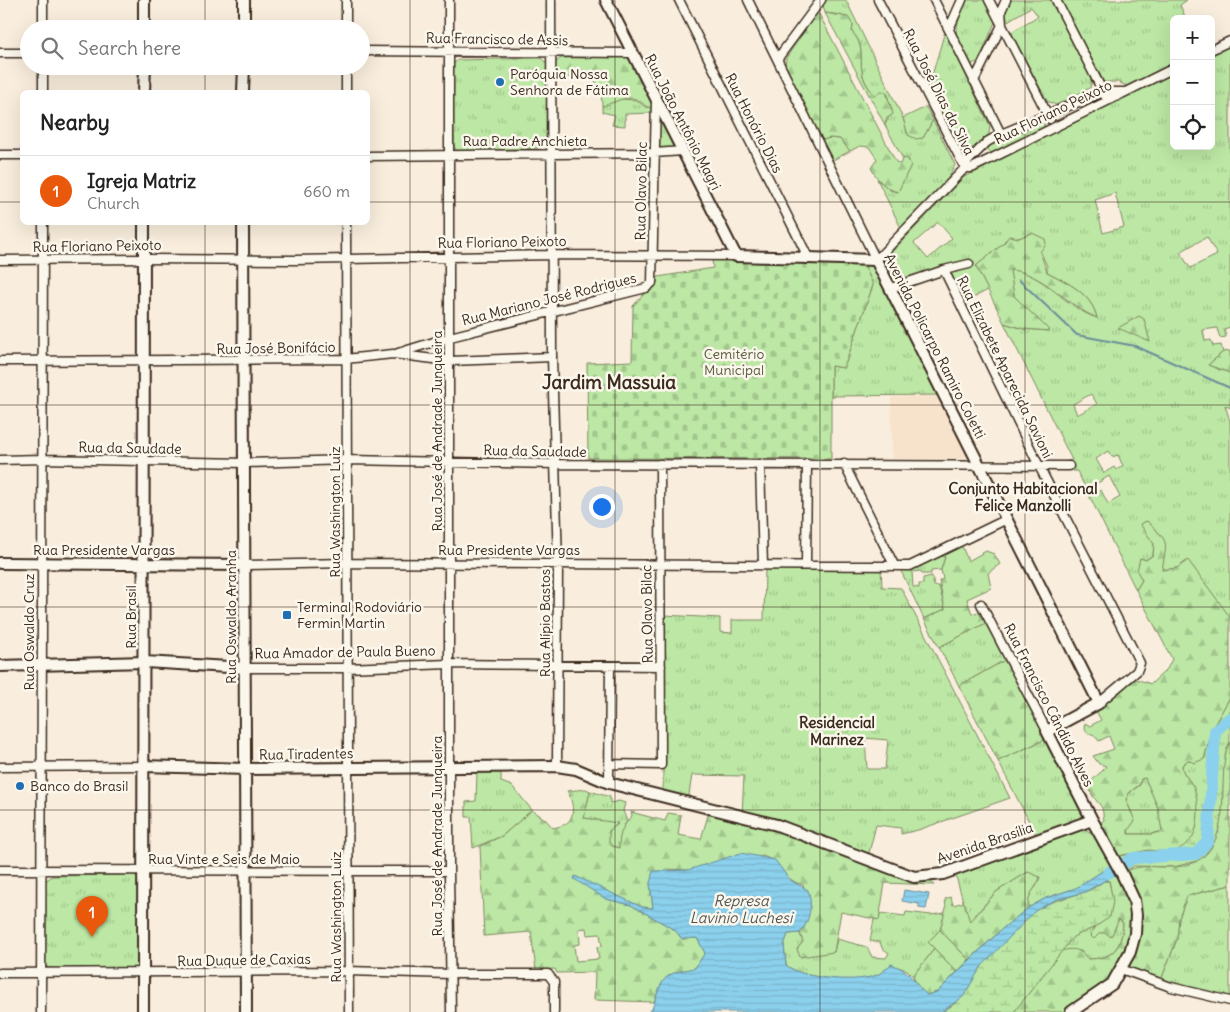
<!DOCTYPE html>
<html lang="en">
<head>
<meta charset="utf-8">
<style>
  :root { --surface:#fff; --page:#f2f2f2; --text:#222; --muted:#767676; --line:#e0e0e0; --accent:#ea580c }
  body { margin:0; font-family:Delius,sans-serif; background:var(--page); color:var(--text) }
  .controls { position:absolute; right:15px; top:15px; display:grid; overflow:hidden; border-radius:8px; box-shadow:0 5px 20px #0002 }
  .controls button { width:45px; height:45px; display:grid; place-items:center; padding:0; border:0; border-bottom:1px solid var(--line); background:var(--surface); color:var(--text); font:25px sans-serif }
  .you { position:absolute; left:601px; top:506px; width:18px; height:18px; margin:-12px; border:4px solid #fff; border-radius:50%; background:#1a73e8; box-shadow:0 0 0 8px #1a73e833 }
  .badge { display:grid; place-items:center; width:32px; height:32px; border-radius:50%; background:var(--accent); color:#fff; font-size:16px; font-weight:700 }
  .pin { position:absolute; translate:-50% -41px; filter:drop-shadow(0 1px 2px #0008) }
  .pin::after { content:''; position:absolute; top:26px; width:18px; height:15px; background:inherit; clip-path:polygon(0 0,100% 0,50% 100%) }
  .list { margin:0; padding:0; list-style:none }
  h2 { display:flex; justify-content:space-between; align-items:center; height:65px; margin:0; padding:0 20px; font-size:21px }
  h2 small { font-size:16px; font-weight:400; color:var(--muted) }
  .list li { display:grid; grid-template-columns:32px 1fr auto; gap:15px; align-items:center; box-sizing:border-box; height:70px; padding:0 20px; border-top:1px solid var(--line) }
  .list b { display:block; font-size:19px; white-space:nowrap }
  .list p { margin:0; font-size:16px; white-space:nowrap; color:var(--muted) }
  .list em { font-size:16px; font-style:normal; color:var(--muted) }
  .icon { flex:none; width:28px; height:28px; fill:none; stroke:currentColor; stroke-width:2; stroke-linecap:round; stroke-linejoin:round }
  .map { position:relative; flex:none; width:1230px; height:1012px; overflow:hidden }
  .search { position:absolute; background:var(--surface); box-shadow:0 5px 20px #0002; left:20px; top:20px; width:350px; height:55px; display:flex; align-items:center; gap:12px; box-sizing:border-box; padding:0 18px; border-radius:28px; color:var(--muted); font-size:19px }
  .panel { position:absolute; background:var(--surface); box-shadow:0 5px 20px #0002; left:20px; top:90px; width:350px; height:135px; border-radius:8px }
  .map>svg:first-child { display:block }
  .built { fill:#f7e3cb }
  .grass { fill:url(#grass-tufts); stroke:#7c8861; fill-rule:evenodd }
  .forest { fill:url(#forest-firs); stroke:#7c8861; fill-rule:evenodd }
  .wetland { fill:url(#wetland-marsh); stroke:#7c8861 }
  .cemetery { fill:url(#cemetery-stones); stroke:#7c8861 }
  .garden { fill:#bce7a4; stroke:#7c8861 }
  .water { fill:url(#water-rules); stroke:#6b8e9a }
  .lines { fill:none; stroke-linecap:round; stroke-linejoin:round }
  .stream { stroke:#6b8e9a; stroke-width:2 }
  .river { stroke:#8bd0ec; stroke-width:12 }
  .minor-casing { stroke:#3b2a1e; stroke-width:11 }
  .tertiary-casing { stroke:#3b2a1e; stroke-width:14 }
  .minor { stroke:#fbf7ec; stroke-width:8 }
  .tertiary { stroke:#fbf7ec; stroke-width:10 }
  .grid { fill:none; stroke:#3b2a1e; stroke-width:1; stroke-opacity:0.55 }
  .poi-dot { fill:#1f6fb2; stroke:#fbf7ec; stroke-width:2 }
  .labels { text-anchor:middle; stroke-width:5; stroke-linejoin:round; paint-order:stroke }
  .street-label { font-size:14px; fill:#3b2a1e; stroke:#fbf7ec }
  .poi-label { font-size:14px; fill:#3b2a1e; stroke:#fbf7ec; text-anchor:start }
  .park-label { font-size:14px; fill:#5b5940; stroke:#fbf7ec }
  .neighbourhood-label { font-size:15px; font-weight:bold; fill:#3b2a1e; stroke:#fbf7ec }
  .water-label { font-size:15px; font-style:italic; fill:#4f5452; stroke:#fbf7ec }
  .district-label { font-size:19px; font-weight:bold; fill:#3b2a1e; stroke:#fbf7ec }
</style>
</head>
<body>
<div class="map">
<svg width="1230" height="1012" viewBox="0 0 1230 1012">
  <defs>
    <pattern id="grass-tufts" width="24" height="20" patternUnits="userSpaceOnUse" patternTransform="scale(1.25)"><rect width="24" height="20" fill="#bce7a4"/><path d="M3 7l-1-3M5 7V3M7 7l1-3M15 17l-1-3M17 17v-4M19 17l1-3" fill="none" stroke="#a2c68d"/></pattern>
    <pattern id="forest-firs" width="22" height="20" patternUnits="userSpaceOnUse" patternTransform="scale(1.25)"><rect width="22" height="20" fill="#bce7a4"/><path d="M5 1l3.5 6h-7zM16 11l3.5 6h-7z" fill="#a2c68d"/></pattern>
    <pattern id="wetland-marsh" width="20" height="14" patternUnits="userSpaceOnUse" patternTransform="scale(1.25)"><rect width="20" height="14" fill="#bce7a4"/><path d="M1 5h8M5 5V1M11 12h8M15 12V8" fill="none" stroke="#a2c68d"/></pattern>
    <pattern id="cemetery-stones" width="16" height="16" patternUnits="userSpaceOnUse" patternTransform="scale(1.25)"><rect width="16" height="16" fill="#bce7a4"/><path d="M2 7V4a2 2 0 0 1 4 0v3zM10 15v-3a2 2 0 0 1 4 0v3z" fill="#a2c68d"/></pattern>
    <pattern id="water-rules" width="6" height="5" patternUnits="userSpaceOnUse" patternTransform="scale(1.25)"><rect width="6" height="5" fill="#8bd0ec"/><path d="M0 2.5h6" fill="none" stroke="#79b3ca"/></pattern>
  </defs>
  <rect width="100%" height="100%" fill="#f9eedd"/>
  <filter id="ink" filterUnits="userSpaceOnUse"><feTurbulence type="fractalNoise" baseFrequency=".02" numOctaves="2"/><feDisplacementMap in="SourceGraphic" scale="10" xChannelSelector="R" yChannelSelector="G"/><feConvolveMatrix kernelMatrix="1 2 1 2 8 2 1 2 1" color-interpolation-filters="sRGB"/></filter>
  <g filter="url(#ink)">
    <!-- built -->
    <path class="built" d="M939,395L968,452V456L963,459H892L891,397Z"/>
    <!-- grass -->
    <path class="grass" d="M827,0H846L903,118L908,135L923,138L933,120L955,165L947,181L901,228L877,179L890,190L897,192L911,165L908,159H903L885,125L892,110L886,92L875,95C850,71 871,50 852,32L853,25L841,15L825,13L823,5Z
      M966,0H985L995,22L979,61L970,65C952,31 953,36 966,0Z
      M1010,0H1052L1092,80L1090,88L1056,105L1047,101L1011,32L1038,16L1031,7L1006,22L1005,14Z
      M1060,0H1187L1180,5L1186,19H1174V64L1127,86L1118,82H1104Z
      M945,31L990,126L989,134L962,157L926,96Z
      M1230,45V327L1224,329L1226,337L1220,338L1217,328L1203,330L1205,341L1211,340L1213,346L1221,345L1223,352L1208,365L1230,373V408L1225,405L1230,421V617L1177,568L1161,570C1167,541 1169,543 1147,521L1141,524L1154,544L1153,555L1146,560L1140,558L1142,580L1136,590L1077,471H1073L1070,463L1067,461L1072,460L1004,323L1024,329L1049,331L1014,296L1009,269C1044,272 1065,308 1097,318C1091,293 1068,283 1047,272V266L1032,233L1019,238L1005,240L1004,243L976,266L988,290L963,303L949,276L951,272L897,283L892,282L883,265L885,259L964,177L1174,72V146H1211V54ZM1115,193L1124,227L1103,233L1095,200ZM938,222L952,238L928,259L914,243ZM1207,237L1217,255L1190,268L1180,252ZM1091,394L1097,404L1077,415L1073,404ZM1108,451L1112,457L1118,455L1123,466L1116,470L1114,467L1104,473L1096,459ZM1109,476L1120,497L1108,504L1101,490L1097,492L1093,486Z
      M541,58L547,64L546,145L541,148L457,151L454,146L453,64L458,60Z
      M621,99L637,100L645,107L652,108V113L625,114V126L612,125L615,115L602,112V106Z
      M659,114L676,146L672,149L659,150L657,147Z
      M1041,122L1045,124L1043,128L992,153L988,151V147Z
      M830,138L840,139L850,151L833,160L822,140Z
      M864,264L874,265L939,395L831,396V366L844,368L873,285Z
      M938,555L945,557L941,570L931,571V574H922L920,571L912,572L913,587L919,588V584H923V578L932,576L934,586H939L945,609L924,619L901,571Z
      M881,568L882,587L901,588L1010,798L918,830L901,834V828L876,825L868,857L742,814L744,776L692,775L688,801L663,794L664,615L720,618V632L732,633V620H764L765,569ZM865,738L888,740L885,769H867Z
      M986,623L1005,660L959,686L939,647Z
      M1230,697V742L1224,769L1222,818L1216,840L1201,860L1174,867L1134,866L1125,872L1118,856L1149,850L1173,853L1196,829C1198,812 1197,798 1190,782C1186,775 1182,773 1182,765L1188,760L1204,759L1213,727Z
      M1046,739L1084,814L1083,818L1036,835L998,761Z
      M477,772H501V782L512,786L532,810L502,836L473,848L471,817H466V802L476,801Z
      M1146,778L1158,808L1163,831L1152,834H1128L1132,813L1126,801L1129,793L1140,785L1141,779Z
      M590,791L610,797V803L619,801L625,803L623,811L627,821L624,826L619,848L612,846L608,842L609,831L618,824L584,818Z
      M1085,829L1094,834L1112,865L1076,888L1046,898L1028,908V896L1037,885L1028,872L996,892L969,922L955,873Z
      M135,875L139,880L140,967L136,971L51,970L45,965L44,882L52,876Z
      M1230,885V997L1161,980L1177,939L1179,918L1187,896Z
      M906,912L931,915L945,913L940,930L928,942L934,948C928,959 920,966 913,976L907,970L891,965C887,968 883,972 879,974C861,985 801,979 786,965L784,945L788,934L800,933L803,942L800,945L834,952L837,939L867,947L872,957L886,958L889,953L882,948L880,942L870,941L874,919L879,920L880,913L905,916Z
      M1118,919L1123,923C1122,948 1113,959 1087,959L1081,951H1061L1073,936L1095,927L1090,935L1094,939L1100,933L1115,929Z"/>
    <!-- forest -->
    <path class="forest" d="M825,13L848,17L853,25L852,32C871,51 850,71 875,95L881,91L886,92L893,114L886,119L885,125Z
      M819,14L896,162L900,164L903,159L907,158L911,165L898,192C885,189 877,179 871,168L877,159L869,147L860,146L850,151L840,139L830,138L822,140L785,67L786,58L815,15Z
      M627,57L633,59L652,99V108C645,107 644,104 638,100C626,94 613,104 602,106L601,90L590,74L583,70H577L569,77L555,78V63L561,58Z
      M926,107L933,120L923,138L916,139L908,135L903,118Z
      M1032,233L1045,239L1046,244L1040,252L1047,272C1068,283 1091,293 1097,318C1067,306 1043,272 1010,270L1014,296L1050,331L1024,329L1004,323L976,266L1004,243L1009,236L1019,238Z
      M1139,316L1144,319L1150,342L1118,328Z
      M1230,351V373L1208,365L1223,352Z
      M1147,521C1170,543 1167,540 1162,570L1177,568L1188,560L1230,617V697L1213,727L1204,759L1194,763L1188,760L1182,765C1182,775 1190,779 1194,788C1199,802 1200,825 1192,838C1188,844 1179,849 1173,853L1149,850L1118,856L1099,824L1104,820C1103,816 1103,811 1102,808C1098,801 1087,793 1090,784C1093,777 1102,773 1106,766L1099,764L1093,756L1114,749L1109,736L1099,741L1093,734H1088L1084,728L1085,723L1090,726L1101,720L1096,711L1133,678L1151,684L1167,669L1172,659L1136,590L1142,580L1137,571L1140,558L1146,560L1153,555L1154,544L1140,524ZM1145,778L1158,808L1162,831L1152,834H1128V830L1135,821L1126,800L1129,793L1140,784L1141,779Z
      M961,544L968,561L986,551L994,554L1000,564L988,573L991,588L967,599L972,614L978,612L986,623L939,647L924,619L945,609L939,581L943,579L941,570L945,557L938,555Z
      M1005,660L1046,739L998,761L959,686Z
      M1230,742V885L1187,896L1179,918L1177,939L1161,980L1129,968L1128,964L1137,934L1125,872C1141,863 1155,868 1173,867C1204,866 1217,847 1221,818C1225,800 1220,757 1230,742Z
      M586,789L590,791L584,818L618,823L609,831V842L612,846L619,848C619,835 622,826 632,816L631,812L665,821L668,813L681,815L678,835L701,839L709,812L776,828L929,879L934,885L885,883L879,920L841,912L834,952L800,957L797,949L803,942L800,933C813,917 809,903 803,885C782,880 783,863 763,856L688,870L667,869L650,883L653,908L642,907L575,877L606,899L631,905L675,930L682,939L697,938L705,953L695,968C667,973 664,975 654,1002L594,1000L595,972L557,973L555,969L536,970L531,932L484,936L480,846L502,836L532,810L545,819L553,828C558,827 565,825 568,822C576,815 572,798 567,791ZM586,928L587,935L600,934L602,946L597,947L599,959L576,961L574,945L580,944L579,929Z
      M1028,872L1040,877C1035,892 1028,891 1028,908L1002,929L969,960L940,930L946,908L945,899L951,897L953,905L964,902L970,922L996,892Z
      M1116,874L1130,901L1132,916L1126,950L1109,980L1063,1012H1014L1061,951C1073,948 1079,948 1088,959C1113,959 1122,948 1123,923L1119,919L1111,937L1106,933H1100L1094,939L1090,935C1105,913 1116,912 1109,881H1104Z
      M934,948L957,972L937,992L927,995L916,985L913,976C920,966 928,959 934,948Z"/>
    <!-- wetland -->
    <path class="wetland" d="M1104,881H1109L1113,901L1110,917L1095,927L1073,937L1014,1012H941C964,1001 967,987 981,967C992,952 1019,922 1034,911C1055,896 1084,898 1104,881Z"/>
    <!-- cemetery -->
    <path class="cemetery" d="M712,260L864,264L873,285L844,368L831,366V459L588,458L587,363L632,361L633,306L645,293L656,285L658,277L713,268Z"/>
    <!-- garden -->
    <path class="garden" d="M940,930L969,960L957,972L928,942Z"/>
    <!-- water -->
    <path class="water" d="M741,853L775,860L790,880L808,890C813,904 810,921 800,933L788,934L784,945L786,965C801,979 860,984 879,974C883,972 887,968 891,964C915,973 910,980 927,995L937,992L1002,929L1028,908L1046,898L1076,888L1112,865L1116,874L1085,892L1055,900L1035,911L981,967L963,997L941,1012H648L652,1009C663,978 661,974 695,968L705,953L697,938L682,939L675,930L631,905L606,899L574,879L575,876L642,907L653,908L650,883L653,871L688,870Z
      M904,890L929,894L926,909L919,908V904L902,901Z"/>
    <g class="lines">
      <!-- stream -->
      <path class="stream" d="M1019,280L1077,335L1135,346L1230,388"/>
      <!-- river -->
      <path class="river" d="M1108,873L1133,858L1196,854L1208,841L1215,731L1230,718"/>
      <!-- minor casing -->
      <g class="minor-casing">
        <path id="minor" d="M43,0V29
          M449,0V871L451,1012
          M551,0L552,357L558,564L557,766
          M679,0L808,257
          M748,0L876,260L965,168L968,161L987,142L1001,134L1103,92H1124
          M878,0L965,168
          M934,0L1001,134
          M989,0L1050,119
          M1056,0L1105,96
          M346,29V0
          M949,29L962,0
          M1211,50L1230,41
          M361,51L633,53
          M0,53H29
          M778,58L821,0
          M346,66V92
          M974,81L1002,25L1001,11L1006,0
          M43,92V66
          M0,155H22
          M368,156L654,153L683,151
          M965,168H972L1174,68
          M346,222L349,1012
          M0,260L145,259L296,260L552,255L736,256
          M944,270L1039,466L1140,663L1137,671L1099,703
          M891,288L944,270L969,264
          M398,353L450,337L646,288L652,283L656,99
          M0,361L345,359L393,354L450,361L552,357
          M0,460L42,459L245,463L348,460L556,464L1069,466
          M760,464L763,565
          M844,464L894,565
          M245,565L347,563L910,566L1007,519
          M806,565L807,464
          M981,604L1047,731
          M245,668H346L449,664L661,666
          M610,764L661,765L660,464
          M0,767L144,766
          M609,783L610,666
          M0,870L449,871
          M1121,969L1171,987L1230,1001
          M0,973L348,971L450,974H548L554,982V1012
          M41,1012L43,222"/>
      </g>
      <!-- tertiary casing -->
      <g class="tertiary-casing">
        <path id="tertiary" d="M144,0V29
          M244,0V29
          M606,0L736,256L876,260L1099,703L1047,731L1092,820L1122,874L1134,900L1136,915L1135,934L1130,952L1112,984L1071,1012
          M144,92L145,66
          M243,92L244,66
          M243,222L246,1012
          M0,563L245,565
          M0,666L145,662L245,668
          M144,766L246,769L557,766L576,769L609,783L777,825L914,877L943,874L1092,820
          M143,1012L144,222"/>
      </g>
      <!-- minor -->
      <use href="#minor" class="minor"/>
      <!-- tertiary -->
      <use href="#tertiary" class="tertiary"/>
    </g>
  </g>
  <!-- grid -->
  <path class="grid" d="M205,0V29M410,0V1012M615,0V1012M820,0V1012M1025,0V1012M205,66V92M0,202H22M368,202H1230M205,222V1012M0,405H1230M0,607H1230M0,810H1230"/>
  <!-- markers -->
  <g class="poi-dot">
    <circle cx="500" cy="82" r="5"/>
    <rect x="282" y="610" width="10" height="10" rx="2.5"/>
    <circle cx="20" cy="786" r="5"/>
  </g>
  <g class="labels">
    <!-- street labels -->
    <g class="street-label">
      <text transform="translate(497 39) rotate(1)" y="5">Rua Francisco de Assis</text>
      <text transform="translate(939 92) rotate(63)" y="5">Rua José Dias da Silva</text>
      <text transform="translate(1053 112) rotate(-26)" y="5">Rua Floriano Peixoto</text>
      <text transform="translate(683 122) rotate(63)" y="5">Rua João Antônio Magri</text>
      <text transform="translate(754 123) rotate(63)" y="5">Rua Honório Dias</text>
      <text x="525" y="146">Rua Padre Anchieta</text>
      <text transform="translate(641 191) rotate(-89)" y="5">Rua Olavo Bilac</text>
      <text transform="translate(502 242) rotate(-1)" y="5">Rua Floriano Peixoto</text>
      <text transform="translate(97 246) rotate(-1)" y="5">Rua Floriano Peixoto</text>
      <text transform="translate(549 299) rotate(-14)" y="5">Rua Mariano José Rodrigues</text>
      <text transform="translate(935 346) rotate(63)" y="5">Avenida Policarpo Ramiro Coletti</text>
      <text transform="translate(276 348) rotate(-1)" y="5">Rua José Bonifácio</text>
      <text transform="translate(1005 367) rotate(64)" y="5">Rua Elizabete Aparecida Savioni</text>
      <text transform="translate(437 431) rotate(-90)" y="5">Rua José de Andrade Junqueira</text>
      <text transform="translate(130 448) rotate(1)" y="5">Rua da Saudade</text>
      <text transform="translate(535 451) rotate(1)" y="5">Rua da Saudade</text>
      <text transform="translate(335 512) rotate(-90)" y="5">Rua Washington Luiz</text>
      <text x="104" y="555">Rua Presidente Vargas</text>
      <text x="509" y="555">Rua Presidente Vargas</text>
      <text transform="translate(647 614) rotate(-91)" y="5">Rua Olavo Bilac</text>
      <text transform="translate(131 617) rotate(-90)" y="5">Rua Brasil</text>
      <text transform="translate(231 617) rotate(-90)" y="5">Rua Oswaldo Aranha</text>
      <text transform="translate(545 623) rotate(-90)" y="5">Rua Alípio Bastos</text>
      <text transform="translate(29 632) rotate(-90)" y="5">Rua Oswaldo Cruz</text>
      <text transform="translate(345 652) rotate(-1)" y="5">Rua Amador de Paula Bueno</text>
      <text transform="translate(1049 705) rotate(63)" y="5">Rua Francisco Cândido Alves</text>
      <text transform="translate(306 754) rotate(-1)" y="5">Rua Tiradentes</text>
      <text transform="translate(437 836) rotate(-90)" y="5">Rua José de Andrade Junqueira</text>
      <text transform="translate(985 843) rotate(-19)" y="5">Avenida Brasília</text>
      <text x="224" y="864">Rua Vinte e Seis de Maio</text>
      <text transform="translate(336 917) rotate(-90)" y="5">Rua Washington Luiz</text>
      <text transform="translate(244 960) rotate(-1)" y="5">Rua Duque de Caxias</text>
    </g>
    <!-- poi labels -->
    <g class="poi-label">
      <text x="510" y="79">Paróquia Nossa<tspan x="510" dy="16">Senhora de Fátima</tspan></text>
      <text x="297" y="612">Terminal Rodoviário<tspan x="297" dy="16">Fermin Martin</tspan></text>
      <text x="30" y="791">Banco do Brasil</text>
    </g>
    <!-- park labels -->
    <g class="park-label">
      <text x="734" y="359">Cemitério<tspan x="734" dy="16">Municipal</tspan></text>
    </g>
    <!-- neighbourhood labels -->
    <g class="neighbourhood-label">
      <text x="1023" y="494">Conjunto Habitacional<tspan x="1023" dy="17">Felice Manzolli</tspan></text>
      <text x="837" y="728">Residencial<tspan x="837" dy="17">Marinez</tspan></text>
    </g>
    <!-- water labels -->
    <g class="water-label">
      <text x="741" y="906">Represa<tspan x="741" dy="17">Lavinio Luchesi</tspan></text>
    </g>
    <!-- district labels -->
    <g class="district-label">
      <text x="609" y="389">Jardim Massuia</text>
    </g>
  </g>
</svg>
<div class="controls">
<button>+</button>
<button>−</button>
<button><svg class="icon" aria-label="locate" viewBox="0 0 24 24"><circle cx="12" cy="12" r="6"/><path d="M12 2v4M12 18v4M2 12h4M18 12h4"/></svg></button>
</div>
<div class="you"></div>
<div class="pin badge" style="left:92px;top:937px">1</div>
<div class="search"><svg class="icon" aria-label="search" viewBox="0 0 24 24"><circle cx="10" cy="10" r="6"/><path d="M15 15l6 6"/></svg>Search here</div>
<section class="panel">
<h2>Nearby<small></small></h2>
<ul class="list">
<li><span class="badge">1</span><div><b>Igreja Matriz</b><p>Church</p></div><em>660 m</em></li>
</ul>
</section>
</div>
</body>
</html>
